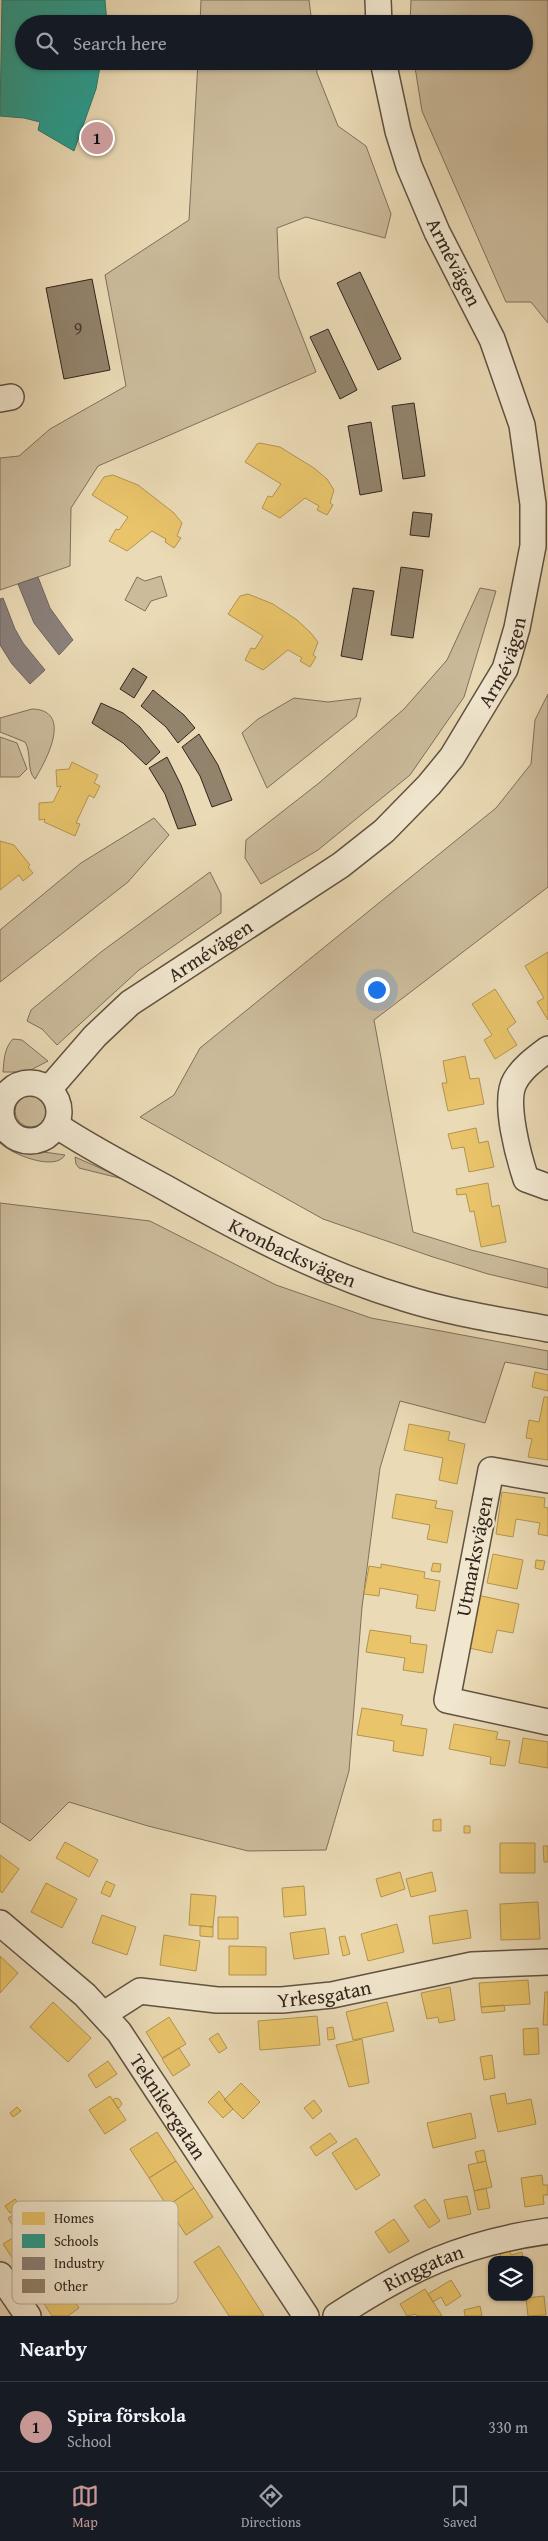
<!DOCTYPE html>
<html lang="en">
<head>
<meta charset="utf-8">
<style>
  :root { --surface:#171b24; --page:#242831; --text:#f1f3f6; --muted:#9ea1a6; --line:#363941; --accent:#c59692 }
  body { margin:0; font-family:"Gentium Book Plus",serif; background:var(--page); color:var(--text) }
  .controls { position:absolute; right:15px; bottom:15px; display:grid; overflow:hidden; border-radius:10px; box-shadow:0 1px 4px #0004 }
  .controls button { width:45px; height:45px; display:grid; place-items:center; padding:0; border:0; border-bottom:1px solid var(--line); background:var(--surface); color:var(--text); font:25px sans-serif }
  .you { position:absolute; left:376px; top:989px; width:18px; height:18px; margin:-12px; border:4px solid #fff; border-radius:50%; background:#1a73e8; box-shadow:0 0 0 8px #1a73e833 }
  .badge { display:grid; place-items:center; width:32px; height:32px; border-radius:50%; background:var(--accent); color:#111; font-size:16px; font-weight:700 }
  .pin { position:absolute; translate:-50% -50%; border:2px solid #fff; box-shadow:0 1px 5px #0006 }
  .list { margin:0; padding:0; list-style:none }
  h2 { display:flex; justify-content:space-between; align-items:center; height:65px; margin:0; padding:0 20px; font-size:21px }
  h2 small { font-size:16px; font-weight:400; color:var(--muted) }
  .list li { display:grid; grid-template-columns:32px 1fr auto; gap:15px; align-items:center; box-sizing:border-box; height:90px; padding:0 20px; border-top:1px solid var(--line) }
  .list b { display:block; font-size:19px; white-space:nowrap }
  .list p { margin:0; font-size:16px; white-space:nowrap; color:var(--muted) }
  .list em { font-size:16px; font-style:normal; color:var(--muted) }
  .icon { flex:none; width:28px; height:28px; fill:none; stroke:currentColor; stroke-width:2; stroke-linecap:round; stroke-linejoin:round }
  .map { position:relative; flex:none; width:548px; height:2316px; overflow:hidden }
  .search { position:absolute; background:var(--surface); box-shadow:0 1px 4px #0004; left:15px; right:15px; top:15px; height:55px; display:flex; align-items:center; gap:12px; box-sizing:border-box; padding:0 18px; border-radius:28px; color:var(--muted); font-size:19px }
  .sheet { height:155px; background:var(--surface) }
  nav { display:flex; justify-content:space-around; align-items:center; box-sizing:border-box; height:70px; border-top:1px solid var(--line); background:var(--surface); font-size:14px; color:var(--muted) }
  nav a { display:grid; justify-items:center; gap:2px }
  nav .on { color:var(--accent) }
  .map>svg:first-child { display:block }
  .green { fill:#cbbb9b; stroke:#7e705c }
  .homes { fill:#e9c46a; stroke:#b29453 }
  .schools { fill:#2a9d8f; stroke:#2c796c }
  .industry { fill:#8a817c; stroke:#70655f }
  .building { fill:#92836c; stroke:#32241c }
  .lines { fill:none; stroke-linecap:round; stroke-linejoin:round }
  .minor-casing { stroke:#605242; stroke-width:28 }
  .minor { stroke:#f1e7cf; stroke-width:25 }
  .labels { text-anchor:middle; stroke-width:5; stroke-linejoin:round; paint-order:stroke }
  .number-label { font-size:18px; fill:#4a3c30 }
  .street-label { font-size:20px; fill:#32241c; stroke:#f1e7cf }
  .key { fill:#f1e7cf; stroke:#b8ac99; stroke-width:1 }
  .key-label { font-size:14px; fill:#32241c }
</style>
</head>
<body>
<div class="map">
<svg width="548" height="2316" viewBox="0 0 548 2316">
  <rect width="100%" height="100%" fill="#eadab5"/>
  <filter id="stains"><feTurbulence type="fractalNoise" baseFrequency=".004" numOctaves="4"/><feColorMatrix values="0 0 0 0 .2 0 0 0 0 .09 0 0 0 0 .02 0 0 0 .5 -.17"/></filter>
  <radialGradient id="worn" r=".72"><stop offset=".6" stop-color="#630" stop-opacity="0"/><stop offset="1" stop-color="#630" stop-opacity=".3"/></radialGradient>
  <!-- green -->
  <path class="green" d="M201,0H309L312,24H200Z
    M411,0H548V323L531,302H506L422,111L414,61H524V24H410Z
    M198,61H316L317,73L338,126L366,146L391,214L385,238L306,217L277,228L279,277L316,372L98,466L71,508L70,566L0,590V458L19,456L50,429L126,386L105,275L189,220Z
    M161,576L167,596L151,601L145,611L125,600L137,577L145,581Z
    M480,588L496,591L464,697L410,775L318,850L261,884L245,858L246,840L319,783L404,709L447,660Z
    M548,694V887L374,1020L413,1232L471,1250L548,1269V1288L488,1274L433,1257L323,1219L140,1117L174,1095L200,1048L496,808L531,764L535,720Z
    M294,698L328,702L361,698L356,717L267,788L242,733L258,719Z
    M32,709C73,710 47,759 35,779C26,770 32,753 25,742L0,732V718Z
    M0,737L17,743L27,769L19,777H0Z
    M154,818L169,835L128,882L0,982V930L81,863Z
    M210,872L221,894V913L139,970L57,1045L42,1029L27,1021L31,1010L101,952Z
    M13,1039L22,1040L48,1061L27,1072H3C4,1061 4,1048 13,1039Z
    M15 1111a16 16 0 1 1 32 0a16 16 0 1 1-32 0Z
    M0,1134L16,1148L65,1155C55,1172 11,1154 0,1143Z
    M75,1157L127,1180L79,1168L76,1164Z
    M0,1203L150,1221L276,1285L371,1318L548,1351V1370L505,1362L485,1423L400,1401L380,1468L362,1607L349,1771L326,1850L248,1851L148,1826L69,1802L30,1841L0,1822Z"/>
  <!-- homes -->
  <path class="homes" d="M260,443L280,447L314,468L327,479L334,490L330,503L333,505L327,515L317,510L319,506L305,498L280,518L262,508L268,496L272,497L281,484L245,462L257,444Z
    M113,475L138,485L174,513L182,523L177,536L181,538L174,548L165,542L166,539L152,531L127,551L109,541L116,529L119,530L128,517L92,495L104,477Z
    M248,594L273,604L297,620L310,632L318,642L313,655L316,657L310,667L300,661L302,658L288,650L263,670L245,660L251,648L255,649L263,636L228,614L240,596Z
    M72,762L98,775L94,783L100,786L94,798L89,795L76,823L80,824L75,836L44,822L45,819L39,820V803L53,802L61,786L57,787L56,770L69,769Z
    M0,841L14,845L30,865L28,867L33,873L23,881L19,875L0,890Z
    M548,952V1020L537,1002L544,998L525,966Z
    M495,989L516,1022L507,1029L517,1045L495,1059L484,1040L492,1035L472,1004Z
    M465,1056L470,1079L479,1078L484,1104L448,1111L442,1083H447L443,1061Z
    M476,1128L479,1143L488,1141L494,1167L469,1172L464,1147L452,1149L448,1134Z
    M488,1183L492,1207L499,1205L506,1242L481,1247L474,1211L470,1212L466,1194L457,1195L456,1189Z
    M535,1372L548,1375V1391L532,1387Z
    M544,1397H548V1460L528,1457L532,1439L526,1438L529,1420L539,1422Z
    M409,1424L450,1432L448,1440L465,1444L457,1484L439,1480L443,1458L404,1450Z
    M502,1492L545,1498L544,1507L548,1508V1536L538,1534L540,1523L516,1519L513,1537L496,1534Z
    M396,1494L437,1501L435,1508L453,1511L447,1543L427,1539L430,1525L392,1518Z
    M493,1554L523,1560L517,1589L487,1583Z
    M536,1560L545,1561L543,1570L535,1568Z
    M433,1563L441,1564L440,1572L431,1571Z
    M381,1564L425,1572L424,1578L440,1581L435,1611L416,1608L418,1595L380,1588L379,1596L364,1594L369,1566L381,1568Z
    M477,1595L519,1604L513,1633L497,1630L492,1653L469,1648Z
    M370,1630L411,1636L410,1643L427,1645L423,1673L403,1670L405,1658L366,1652Z
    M362,1708L403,1715L401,1725L427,1729L423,1756L393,1751L394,1741L357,1735Z
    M454,1724L498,1732L496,1739L510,1741L505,1766L490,1764L491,1757L449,1749Z
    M523,1738L548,1742V1768L519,1763Z
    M441,1819V1831H433V1820Z
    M464,1826H470V1833H464Z
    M65,1842L98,1860L89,1877L56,1858Z
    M500,1843H535V1873H500Z
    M543,1846H548V1862H544Z
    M0,1855L19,1869L2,1893L0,1891Z
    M400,1872L405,1889L381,1897L376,1879Z
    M432,1872L436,1891L411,1897L406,1879Z
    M106,1881L115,1885L110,1897L101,1893Z
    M46,1883L77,1899L62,1928L31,1912Z
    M304,1886L306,1915L284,1917L282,1888Z
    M191,1894L216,1896L213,1927L189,1925Z
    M538,1902L540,1939L501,1940L500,1904Z
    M467,1910L471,1938L433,1944L429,1916Z
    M102,1915L136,1927L127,1955L92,1943Z
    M218,1917H238V1939H218Z
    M397,1924L404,1952L368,1961L361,1934Z
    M200,1926L213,1927V1937L200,1936Z
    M325,1928L329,1954L294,1959L290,1933Z
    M164,1935L200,1941L196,1971L160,1965Z
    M345,1936L350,1954L343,1956L339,1937Z
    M229,1946L266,1947V1975H229Z
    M0,1956L18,1973L0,1993Z
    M528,1980L530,2004L481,2007L479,1983Z
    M450,1987L455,2020L439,2023L438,2017L427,2019L421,1993Z
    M545,1992H548V2025H543Z
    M53,2002L91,2038L68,2062L30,2027Z
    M387,2002L394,2031L353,2040L346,2012Z
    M504,2005L505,2011L482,2013L481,2007Z
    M317,2016L320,2045L260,2050L258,2021Z
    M169,2017L186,2044L162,2058L146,2032Z
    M333,2027L335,2039L328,2040L327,2028Z
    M538,2028L539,2054L524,2055L523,2029Z
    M218,2033L227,2048L219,2053L209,2039Z
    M362,2039L369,2083L349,2087L336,2045Z
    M179,2048L190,2065L173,2076L162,2059Z
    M492,2055L495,2078L484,2080L480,2057Z
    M108,2061L117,2074L96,2088L88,2075Z
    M241,2083L260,2102L243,2119L224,2100Z
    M219,2091L233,2109L223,2118L208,2102Z
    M505,2093L507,2104L531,2099L536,2124L498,2132L490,2096Z
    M110,2096L126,2120L105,2134L89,2110Z
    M115,2098L119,2099L122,2104L118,2109L113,2100Z
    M314,2100L322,2111L313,2119L304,2108Z
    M17,2107L21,2111L13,2117L10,2113Z
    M471,2113L476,2138L433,2148L427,2123Z
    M157,2132L176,2161L149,2178L130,2149Z
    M330,2133L337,2142L316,2156L310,2147Z
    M356,2138L380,2175L356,2190L332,2153Z
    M484,2150L486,2161L478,2163L475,2152Z
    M176,2161L194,2188L167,2206L149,2178Z
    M486,2161L492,2187L474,2191L468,2165Z
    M542,2175L543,2185H548V2195H543L544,2204L525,2207L521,2178Z
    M194,2188L213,2217L186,2235L167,2206Z
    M486,2188L490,2208L478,2210L474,2191Z
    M467,2196L471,2214L448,2219L444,2200Z
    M15,2199L20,2205L10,2213L5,2206Z
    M425,2199L440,2221L429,2228L414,2206Z
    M31,2214L39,2227L25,2236L22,2232L18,2234L12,2226Z
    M13,2215L17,2222L12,2225L8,2218Z
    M394,2219L409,2241L389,2253L375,2232Z
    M22,2232L42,2262L23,2274L3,2244Z
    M219,2246L264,2316H229L194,2262Z
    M510,2250L511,2255L522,2252L523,2260H492L501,2258L500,2253Z
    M451,2280L461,2296L446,2306L441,2297L433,2302L428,2294Z
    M61,2281L79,2308L68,2316H52L39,2296Z
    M425,2289L442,2316H417L415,2314L407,2316L400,2304Z
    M544,2296L546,2315L528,2316L526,2298Z
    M480,2306L482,2316H465L464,2310Z"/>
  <!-- schools -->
  <path class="schools" d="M2,0H105L107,24H24V61H101L96,89L74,151L38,130L40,122L24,118L0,116Z"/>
  <!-- industry -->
  <path class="industry" d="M38,577L50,608L73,640L59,655L34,623L18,584Z
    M3,598L15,629L23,643L45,670L30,684L12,664L0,645V599Z"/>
  <!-- building -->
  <path class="building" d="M360,272L401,359L378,370L337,283Z
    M92,279L110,370L64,379L46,288Z
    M328,329L357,390L340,399L310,337Z
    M414,403L425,476L403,479L392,406Z
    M371,422L382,491L360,495L348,426Z
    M413,512L432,514L429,537L410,535Z
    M401,567L423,570L413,638L391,635Z
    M353,588L374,591L362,660L341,656Z
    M133,668L147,677L134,698L120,689Z
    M153,690L184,715L195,728L178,743L166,727L141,706Z
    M101,703L123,713L140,727L160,752L146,765L123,743L92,723Z
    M199,734L218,765L232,800L212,807L200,776L182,747Z
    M167,757L181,785L196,825L178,829L165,794L149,768Z"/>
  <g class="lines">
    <!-- minor casing -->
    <g class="minor-casing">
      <g id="minor">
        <path d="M378,0L379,24"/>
        <path d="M0,399L11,397"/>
        <path d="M548,1049C536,1058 522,1068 515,1081C503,1101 519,1158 526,1179L548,1187"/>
        <circle cx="30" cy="1112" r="29"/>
        <path id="s1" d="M49,1089L95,1036L130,1003L341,865L384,831L429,785L452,757L505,669L517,628L533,546V504L522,425L492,339L437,232L409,166L398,131L383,61"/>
        <path id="s2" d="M56,1125C90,1148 128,1167 164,1187C240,1230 320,1273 404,1298C451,1313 500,1320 548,1329"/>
        <path d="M548,1480L491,1470L447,1700L548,1722"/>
        <path id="s3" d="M0,1923L85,1995L119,2032L306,2316"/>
        <path id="s4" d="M104,2014L140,1991L217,2000H282L332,1995L472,1965L548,1962"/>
        <path d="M0,2275L28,2316"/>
        <path id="s5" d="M336,2316C408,2269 462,2243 548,2231"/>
      </g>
    </g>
    <!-- minor -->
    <use href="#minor" class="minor"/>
  </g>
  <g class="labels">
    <!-- number labels -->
    <g class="number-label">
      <text x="78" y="335">9</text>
    </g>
    <!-- street labels -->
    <g class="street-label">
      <text transform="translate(454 262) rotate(63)" y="7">Armévägen</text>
      <text dy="7" stroke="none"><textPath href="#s1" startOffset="634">Armévägen</textPath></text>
      <text dy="7" stroke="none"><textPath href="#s1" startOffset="214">Armévägen</textPath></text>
      <text dy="7" stroke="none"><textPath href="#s2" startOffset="269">Kronbacksvägen</textPath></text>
      <text transform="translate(474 1556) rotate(-79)" y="7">Utmarksvägen</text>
      <text dy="7" stroke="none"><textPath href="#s4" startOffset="228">Yrkesgatan</textPath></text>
      <text dy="7" stroke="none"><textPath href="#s3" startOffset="251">Teknikergatan</textPath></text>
      <text dy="7" stroke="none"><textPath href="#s5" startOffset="100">Ringgatan</textPath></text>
    </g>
  </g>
  <!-- legend -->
  <rect x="12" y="2201" width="166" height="103" rx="8" class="key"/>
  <rect x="22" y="2212" width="23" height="13" fill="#e9c46a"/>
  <rect x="22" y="2234" width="23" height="14" fill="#2a9d8f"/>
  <rect x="22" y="2257" width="23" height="13" fill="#8a817c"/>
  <rect x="22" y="2279" width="23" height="14" fill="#92836c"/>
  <g class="key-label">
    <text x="54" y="2223">Homes</text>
    <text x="54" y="2246">Schools</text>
    <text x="54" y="2268">Industry</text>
    <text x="54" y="2291">Other</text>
  </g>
  <rect width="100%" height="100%" filter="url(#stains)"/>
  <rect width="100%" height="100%" fill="url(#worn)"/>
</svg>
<div class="controls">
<button><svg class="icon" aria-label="layers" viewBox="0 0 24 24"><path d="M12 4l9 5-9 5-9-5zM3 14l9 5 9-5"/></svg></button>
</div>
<div class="you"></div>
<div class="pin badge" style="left:97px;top:138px">1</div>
<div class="search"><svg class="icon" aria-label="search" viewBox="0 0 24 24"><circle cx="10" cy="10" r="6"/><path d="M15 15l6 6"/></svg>Search here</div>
</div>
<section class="sheet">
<h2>Nearby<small></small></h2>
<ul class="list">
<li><span class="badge">1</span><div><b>Spira förskola</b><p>School</p></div><em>330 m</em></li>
</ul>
</section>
<nav>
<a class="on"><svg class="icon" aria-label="map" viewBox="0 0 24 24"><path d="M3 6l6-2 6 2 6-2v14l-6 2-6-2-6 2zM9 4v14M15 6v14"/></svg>Map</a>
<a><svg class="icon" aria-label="directions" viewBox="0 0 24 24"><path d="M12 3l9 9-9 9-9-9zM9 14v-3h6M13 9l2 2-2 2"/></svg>Directions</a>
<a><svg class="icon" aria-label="saved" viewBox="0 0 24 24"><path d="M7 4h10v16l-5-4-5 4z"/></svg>Saved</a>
</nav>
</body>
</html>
